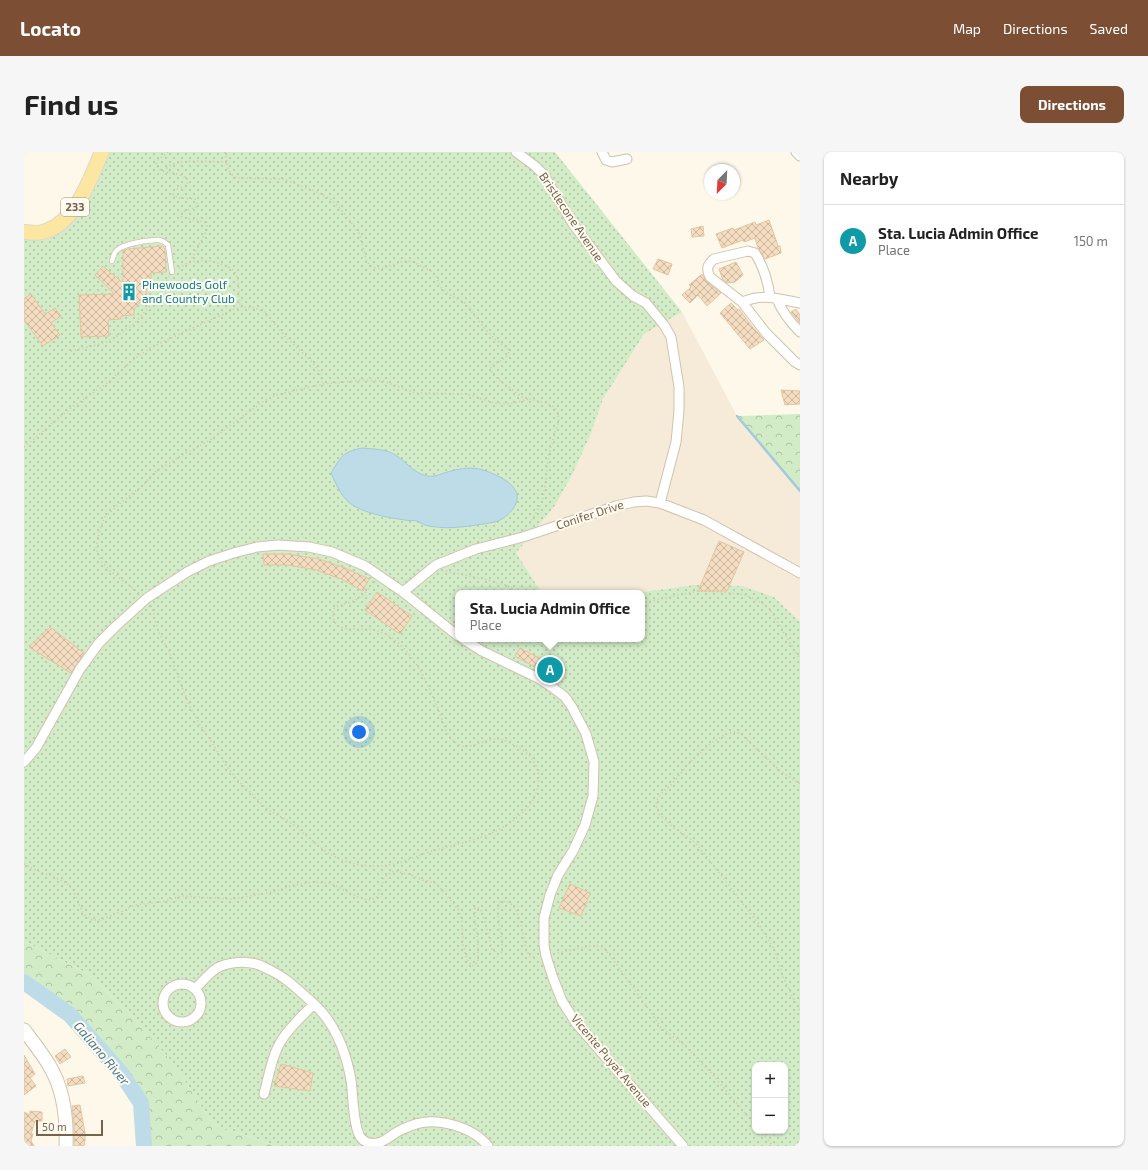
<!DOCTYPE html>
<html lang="en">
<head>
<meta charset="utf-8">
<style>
  :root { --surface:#fff; --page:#f6f6f6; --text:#222; --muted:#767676; --line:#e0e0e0; --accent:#7c4f35 }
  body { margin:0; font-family:"Exo 2",sans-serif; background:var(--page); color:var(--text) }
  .controls { position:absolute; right:12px; bottom:12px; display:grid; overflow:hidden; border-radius:8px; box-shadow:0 1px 3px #0004 }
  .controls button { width:36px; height:36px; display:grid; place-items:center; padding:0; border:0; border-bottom:1px solid var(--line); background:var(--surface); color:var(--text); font:20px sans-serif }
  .compass { position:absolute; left:680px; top:12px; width:36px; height:36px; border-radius:50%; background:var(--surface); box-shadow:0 1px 3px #0004; rotate:204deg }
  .scale { position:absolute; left:12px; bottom:10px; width:67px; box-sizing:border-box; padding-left:4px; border:2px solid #79624c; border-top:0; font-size:11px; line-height:14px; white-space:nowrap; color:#79624c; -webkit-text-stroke:3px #fffbf1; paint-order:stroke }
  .you { position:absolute; left:335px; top:580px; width:14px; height:14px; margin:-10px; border:3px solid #fff; border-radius:50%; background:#1a73e8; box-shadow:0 0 0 6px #1a73e833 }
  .badge { display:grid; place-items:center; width:26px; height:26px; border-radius:50%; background:var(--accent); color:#fff; font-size:13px; font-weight:700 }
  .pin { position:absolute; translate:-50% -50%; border:2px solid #fff; box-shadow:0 1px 4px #0006 }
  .popup { position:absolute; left:431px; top:438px; width:190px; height:52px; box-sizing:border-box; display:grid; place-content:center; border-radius:8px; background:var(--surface); filter:drop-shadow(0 1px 3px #0005); font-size:13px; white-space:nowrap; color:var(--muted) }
  .popup b { font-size:15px; color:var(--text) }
  .popup::after { content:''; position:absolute; left:50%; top:100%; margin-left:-8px; border:8px solid transparent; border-top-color:var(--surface) }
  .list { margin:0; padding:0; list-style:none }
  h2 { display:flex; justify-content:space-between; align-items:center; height:52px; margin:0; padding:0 16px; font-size:17px }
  h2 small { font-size:13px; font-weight:400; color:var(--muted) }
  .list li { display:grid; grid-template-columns:26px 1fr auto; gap:12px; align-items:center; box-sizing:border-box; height:72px; padding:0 16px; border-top:1px solid var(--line) }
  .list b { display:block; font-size:15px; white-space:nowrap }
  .list p { margin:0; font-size:13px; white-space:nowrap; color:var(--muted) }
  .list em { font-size:13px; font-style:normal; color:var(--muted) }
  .map { position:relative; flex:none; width:776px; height:994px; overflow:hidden; border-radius:8px }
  header { display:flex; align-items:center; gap:24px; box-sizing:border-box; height:56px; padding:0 20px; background:var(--accent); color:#fff }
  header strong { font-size:19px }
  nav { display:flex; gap:22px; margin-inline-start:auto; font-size:14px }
  .intro { display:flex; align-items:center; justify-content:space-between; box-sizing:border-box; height:96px; padding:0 24px }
  h1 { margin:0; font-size:28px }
  .button { padding:10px 18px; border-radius:8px; background:var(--accent); color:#fff; font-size:14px; font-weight:700 }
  main { display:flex; gap:24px; padding:0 24px }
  aside { flex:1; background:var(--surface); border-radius:8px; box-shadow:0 1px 3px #0004 }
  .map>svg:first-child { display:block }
  .residential { fill:#f5ebd8 }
  .grass { fill:url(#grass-dots); fill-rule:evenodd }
  .forest { fill:url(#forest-crowns) }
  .water { fill:#bddce8; stroke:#a3cada }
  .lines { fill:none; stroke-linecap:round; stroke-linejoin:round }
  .stream { stroke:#a3cada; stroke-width:2.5 }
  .river { stroke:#bddce8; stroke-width:16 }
  .building { fill:url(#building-cross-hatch); stroke:#e6c5a0 }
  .lane-casing { stroke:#d0c2ae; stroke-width:6 }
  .street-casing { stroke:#d0c2ae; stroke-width:11 }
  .secondary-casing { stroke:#d3c3ac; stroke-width:15 }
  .primary-casing { stroke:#dcd6d0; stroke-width:16 }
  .path { stroke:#d9bfa3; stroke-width:1.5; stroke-dasharray:1 3; stroke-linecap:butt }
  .lane { stroke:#fff; stroke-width:4.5 }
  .street { stroke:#fff; stroke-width:9 }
  .secondary { stroke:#fff; stroke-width:13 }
  .primary { stroke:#fce7a2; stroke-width:14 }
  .labels { text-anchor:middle; stroke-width:4; stroke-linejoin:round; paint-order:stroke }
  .shield { fill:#fffbf1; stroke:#a1907e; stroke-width:1 }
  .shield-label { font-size:11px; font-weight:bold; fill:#79624c }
  .street-label { font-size:12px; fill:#79624c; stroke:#fffbf1 }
  .culture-label { font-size:12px; fill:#0d838f; stroke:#fffbf1; text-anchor:start }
  .water-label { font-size:13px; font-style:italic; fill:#44778c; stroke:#fffbf1 }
</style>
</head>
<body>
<header>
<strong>Locato</strong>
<nav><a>Map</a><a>Directions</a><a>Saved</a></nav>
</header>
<div class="intro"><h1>Find us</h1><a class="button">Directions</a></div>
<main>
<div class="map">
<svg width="776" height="994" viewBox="0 0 776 994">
  <defs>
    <pattern id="grass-dots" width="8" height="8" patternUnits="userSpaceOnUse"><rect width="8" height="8" fill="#d1ecc7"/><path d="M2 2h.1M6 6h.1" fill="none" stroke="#aec3a4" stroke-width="1.8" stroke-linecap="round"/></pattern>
    <pattern id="forest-crowns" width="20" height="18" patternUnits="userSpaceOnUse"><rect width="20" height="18" fill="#d1ecc7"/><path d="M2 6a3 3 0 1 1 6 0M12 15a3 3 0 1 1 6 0" fill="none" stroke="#aec3a4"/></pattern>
    <pattern id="building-cross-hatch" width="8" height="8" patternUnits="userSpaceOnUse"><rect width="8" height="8" fill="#f3dcc0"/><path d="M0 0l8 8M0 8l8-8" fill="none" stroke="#cab69e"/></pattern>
  </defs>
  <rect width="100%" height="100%" fill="#fdf8ea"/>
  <!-- residential -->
  <path class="residential" d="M658,160L713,264L776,339V470L750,445L670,433L612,441H518L492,401L530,355L547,325L566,284L579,247L620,182Z"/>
  <!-- grass -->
  <path class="grass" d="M86,0H531L658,160L620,182L579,247L566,284L547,325L530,355L492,401L518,441H434V487H618V441H612L670,433L718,434L750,445L776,470V994H252L189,972L149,911L106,862L64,822L0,789V88L24,85L51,65L63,51L72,34ZM731,913H761V979H731Z"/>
  <!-- forest -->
  <path class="forest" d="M776,262V339L713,264Z
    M0,789L64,822L106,862L149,911L189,972L252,994H120L117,951L97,921L46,863L0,830Z"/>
  <!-- water -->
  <path class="water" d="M338,296C348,297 361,297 370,302C382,309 389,321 403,324C410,325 414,323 420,321C433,317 446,314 459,318C477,324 505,337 488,358C484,363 479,367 474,369C469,371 463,371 459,372C440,375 420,378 401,373C398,372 396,370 393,369C390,368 385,369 381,368C366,366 345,362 332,355C318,348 313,334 307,321C317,305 318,300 338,296Z"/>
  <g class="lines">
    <!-- stream -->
    <path class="stream" d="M713,264L776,339"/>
    <!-- river -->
    <path class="river" d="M0,830L46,863L97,921L117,951L120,994"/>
  </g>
  <!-- building -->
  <path class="building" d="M745,68L754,94H756L757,101L741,107L734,96L731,86L720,90L719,88L698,96L692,82L709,76L710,78L731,70L732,73Z
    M679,74L680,84L668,85L667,77Z
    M139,94L141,98L142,120L127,121V136H122L123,150L117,149L110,157V163L97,164V167L84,168L85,184L57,185L55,143L91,142L71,123L79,114L99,131V99L103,97Z
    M634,107L648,112L644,123L629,117Z
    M712,110L719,123L711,130L703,131L699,128L695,117Z
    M678,122L682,129L697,141L683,154L674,143L666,151L658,143L667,135L665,133Z
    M7,142L21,162L31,156L37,164L27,171L36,183L19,194L0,168V147Z
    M707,151L714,158L715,157L727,173L740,188L726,197L696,161Z
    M772,157L776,163V171L767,160Z
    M757,238L776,239V252L761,253Z
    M695,389L720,400L703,439H674Z
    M239,402H264L295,407L321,416L345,427L339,439L317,427L292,418L264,413H240Z
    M353,440L388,464L376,482L341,458Z
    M26,475L60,501L47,521L5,495Z
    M496,496L536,517L531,526L491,504Z
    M546,732L566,741L557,764L535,756Z
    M41,897L47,905L36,912L31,904Z
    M0,903L11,922L6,926L12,934L0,943Z
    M257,912L289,921L286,939L250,934Z
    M59,924L61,931L44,934L43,927Z
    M56,953L61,981V989L60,994H50V972L48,954Z
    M6,959L18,960V969H11L7,982H9L7,989L10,994H0V960L6,963Z"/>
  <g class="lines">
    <!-- lane casing -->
    <g class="lane-casing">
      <path id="lane" d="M88,109C89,106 90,100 93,98C99,92 124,88 133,88C137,88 141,90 144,93L148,120"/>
    </g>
    <!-- street casing -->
    <g class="street-casing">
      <path id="street" d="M492,0L511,14L520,23L549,72L574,105L592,129L609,144L622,151L640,173L647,185L655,235V259L652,290L636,351
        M578,0L582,8L588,10L603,7
        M772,0L776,4
        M746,145C744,129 739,114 731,101L724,99L690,107C683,113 682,117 686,125L718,150C741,141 753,147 776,151
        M753,147C758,160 766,170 776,180
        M718,150L742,181L771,210L776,213
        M379,440L412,413L452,397L499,385L592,354L610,350L622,349L636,351L680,368L776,421
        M439,487L458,499L514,526L528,535L541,545L548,555L562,582L570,610L569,644L561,673L549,699L534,723L526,743L520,766V793L522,804L529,826L538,849L552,871L659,994
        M0,610L12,596L56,517L75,491L91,475L123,446L163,420L185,409L213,400L233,395L254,393L285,395L308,400L341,414L379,440L434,484
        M139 851a19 19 0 1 1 38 0a19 19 0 1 1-38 0Z
        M171,837C178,830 185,821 193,816C204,810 220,809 232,812C237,813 241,816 246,818C259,824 269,833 280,843C287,849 295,856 301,864C315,882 323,906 327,928C329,940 329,979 338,987C342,991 349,992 354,991C361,989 367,984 373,980C378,977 384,975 389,973C412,964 449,975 464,994
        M240,942C245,924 248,902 259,886C267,874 279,863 290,852"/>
    </g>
    <!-- secondary casing -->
    <g class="secondary-casing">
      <path id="secondary" d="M0,878C9,890 18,901 25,913C40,937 43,966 42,994"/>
    </g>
    <!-- primary casing -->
    <g class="primary-casing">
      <path id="primary" d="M0,80C7,81 15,82 22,79C52,69 66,27 78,0"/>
    </g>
    <!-- path -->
    <path class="path" d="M144,0L134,8L132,12C134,19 139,19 145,21
      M201,0C203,10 202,20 212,26L259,27L293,40L302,45L309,49L320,61L335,81L343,110L346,114L352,116L357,117L376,110L382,109L389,110L407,119L411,122L418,137L426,143L441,151L461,177L471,187L483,196L485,198C484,209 473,208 467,215L468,221L470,224L498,245L522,251L530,255L533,259L535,267L525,302L520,341L517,352L505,373
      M166,110L183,78V73L180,70L158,65L157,64L158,60L172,55L173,50L171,47L154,46L149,42L150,38L162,34L164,29C160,21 150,24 144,18L143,16C151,6 190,10 203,10
      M155,116C169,106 187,107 202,114C204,115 208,117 210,119C216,127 215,146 216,155
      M47,199L72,193L87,188L110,172L125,155L145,125
      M0,295L48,255L82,232L109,208L126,196L186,168L216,155L231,156L240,160L261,184L287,209L295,219L299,232
      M422,419L426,420L460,427L481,433L497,441
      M115,441L85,418L77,409L72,396L76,377L81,365L93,354L119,333L131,320L160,302L185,289L240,249L252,243L299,232L340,228L359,229L392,241L443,242L470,251L485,252L505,247
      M618,451L674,439L698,440L722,443L738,451L745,456L776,507
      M127,454C130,461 131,468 133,475C136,484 142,493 146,502C154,523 161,547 172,566C177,575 183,584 189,592C195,602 200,612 208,621C214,629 222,636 229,643C235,649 241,656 248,660C256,665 264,668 271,674C297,696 312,713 350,714C371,715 389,705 408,699C418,696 428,694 438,691C465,685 509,665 514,634C518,612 504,599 486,591C482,589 478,587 474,587C462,586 447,598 436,593C422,587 419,569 414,557C402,528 389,496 359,481C342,471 305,488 309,457C315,453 320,452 327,450C338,446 343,439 349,430
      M776,632L755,618L717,582L710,580L702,582L686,592L667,609L647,633L638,641L633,648L632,654L635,662L650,676L668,688L679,700L734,771L751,799L759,825L771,850L776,859
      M0,712L14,719L28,724L43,731L49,738L57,757L62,765L68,768H76L99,759L110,753L137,750L158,744L208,747L249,740L270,733L289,730L306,731L334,745L344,748L352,746L356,740L360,725L370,719L384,722L399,728L412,731L434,757L438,768L439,793L443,807L448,814L454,810C454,799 454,787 452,775C451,768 450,763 451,756H456L459,763L468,797L473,802L478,800C479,783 472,767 475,750C479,749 483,749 487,752C497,760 498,780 501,792C502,796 504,800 505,804L513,805
      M530,802C539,800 571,791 578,795C581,796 583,800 585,802L628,862L637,876L658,891L688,922L731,973
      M736,979L749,994"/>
    <!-- lane -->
    <use href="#lane" class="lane"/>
    <!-- street -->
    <use href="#street" class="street"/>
    <!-- secondary -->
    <use href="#secondary" class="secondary"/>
    <!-- primary -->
    <use href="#primary" class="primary"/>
  </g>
  <!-- icons -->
  <defs>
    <g id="building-bare" transform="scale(1.38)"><path d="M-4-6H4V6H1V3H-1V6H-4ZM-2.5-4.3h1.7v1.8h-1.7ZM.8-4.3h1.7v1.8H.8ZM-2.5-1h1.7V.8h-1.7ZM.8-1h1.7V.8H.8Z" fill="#0f9aa8" stroke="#fffbf1" stroke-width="2.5" paint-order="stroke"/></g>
  </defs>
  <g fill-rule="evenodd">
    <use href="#building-bare" x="105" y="140"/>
  </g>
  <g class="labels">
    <!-- shield labels -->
    <rect class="shield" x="37" y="46" width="28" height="18" rx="3"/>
    <g class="shield-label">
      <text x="51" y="59">233</text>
    </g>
    <!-- street labels -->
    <g class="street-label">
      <text transform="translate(547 65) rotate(56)" y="4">Bristlecone Avenue</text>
      <text transform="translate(566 363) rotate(-18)" y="4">Conifer Drive</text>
      <text transform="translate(587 909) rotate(50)" y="4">Vicente Puyat Avenue</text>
    </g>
    <!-- culture labels -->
    <g class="culture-label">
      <text x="118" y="137">Pinewoods Golf<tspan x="118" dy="14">and Country Club</tspan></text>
    </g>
    <!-- water labels -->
    <g class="water-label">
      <text transform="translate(78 901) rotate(50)" y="5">Galiano River</text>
    </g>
  </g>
</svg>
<div class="controls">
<button>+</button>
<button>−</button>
</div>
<svg class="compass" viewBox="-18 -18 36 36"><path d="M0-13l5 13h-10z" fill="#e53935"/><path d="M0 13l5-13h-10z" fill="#767676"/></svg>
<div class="scale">50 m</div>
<div class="you"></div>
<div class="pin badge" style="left:526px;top:518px;background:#0f9aa8">A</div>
<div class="popup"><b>Sta. Lucia Admin Office</b>Place</div>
</div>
<aside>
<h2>Nearby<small></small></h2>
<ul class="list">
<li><span class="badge" style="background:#0f9aa8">A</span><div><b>Sta. Lucia Admin Office</b><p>Place</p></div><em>150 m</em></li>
</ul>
</aside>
</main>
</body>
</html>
